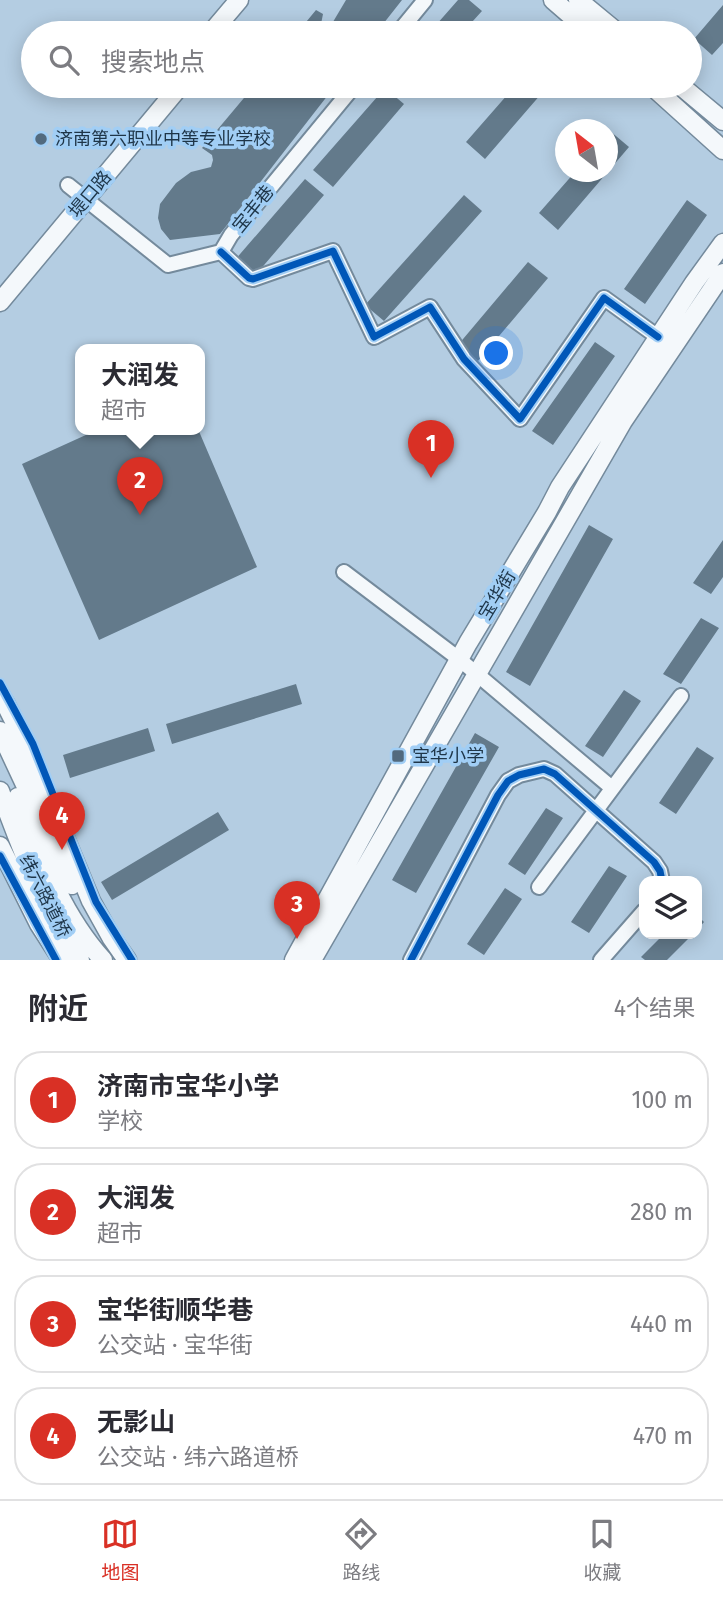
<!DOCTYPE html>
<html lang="zh">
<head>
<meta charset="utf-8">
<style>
  :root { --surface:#fff; --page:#f2f2f3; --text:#2b2b33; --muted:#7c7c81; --line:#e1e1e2; --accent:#d93025 }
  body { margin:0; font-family:"Fira Sans","Noto Sans SC",sans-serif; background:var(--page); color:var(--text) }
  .controls { position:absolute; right:21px; bottom:21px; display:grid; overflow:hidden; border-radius:14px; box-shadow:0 4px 18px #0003 }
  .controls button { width:63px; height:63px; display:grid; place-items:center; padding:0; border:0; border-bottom:2px solid var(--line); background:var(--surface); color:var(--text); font:35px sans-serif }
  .compass { position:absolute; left:555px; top:119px; width:63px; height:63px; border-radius:50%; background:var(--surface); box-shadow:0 4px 18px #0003; rotate:329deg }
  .you { position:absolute; left:497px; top:354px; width:24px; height:24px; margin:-18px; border:5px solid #fff; border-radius:50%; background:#1a73e8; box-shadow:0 0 0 10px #1a73e833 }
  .badge { display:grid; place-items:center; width:46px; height:46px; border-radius:50%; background:var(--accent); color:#fff; font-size:23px; font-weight:700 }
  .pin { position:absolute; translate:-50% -58px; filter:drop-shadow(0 2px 4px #0008) }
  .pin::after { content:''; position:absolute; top:37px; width:24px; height:21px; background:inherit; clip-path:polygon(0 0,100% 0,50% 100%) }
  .popup { position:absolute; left:75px; top:344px; width:130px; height:91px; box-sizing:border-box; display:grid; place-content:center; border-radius:14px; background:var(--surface); filter:drop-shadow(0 2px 5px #0005); font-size:23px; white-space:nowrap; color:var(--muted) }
  .popup b { font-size:26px; color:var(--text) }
  .popup::after { content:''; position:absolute; left:50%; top:100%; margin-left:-14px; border:14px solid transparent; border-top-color:var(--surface) }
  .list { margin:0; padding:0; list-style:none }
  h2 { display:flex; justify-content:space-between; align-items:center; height:91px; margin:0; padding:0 28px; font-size:30px }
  h2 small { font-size:23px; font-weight:400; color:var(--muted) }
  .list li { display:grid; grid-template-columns:46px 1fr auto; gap:21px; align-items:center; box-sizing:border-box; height:98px; margin:0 14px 14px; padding:0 14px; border:2px solid var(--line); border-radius:28px }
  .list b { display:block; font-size:26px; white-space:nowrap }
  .list p { margin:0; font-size:23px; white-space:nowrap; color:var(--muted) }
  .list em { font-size:23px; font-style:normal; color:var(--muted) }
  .icon { flex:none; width:38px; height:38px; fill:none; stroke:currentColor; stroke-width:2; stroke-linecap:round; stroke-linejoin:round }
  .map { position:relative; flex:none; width:723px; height:960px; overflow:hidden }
  .search { position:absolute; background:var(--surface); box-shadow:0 4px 18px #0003; left:21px; right:21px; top:21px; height:77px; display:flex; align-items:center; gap:18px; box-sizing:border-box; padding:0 24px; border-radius:38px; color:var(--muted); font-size:26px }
  .sheet { height:539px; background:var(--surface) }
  nav { display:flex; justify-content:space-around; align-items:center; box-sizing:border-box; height:98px; border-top:2px solid var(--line); background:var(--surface); font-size:19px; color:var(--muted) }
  nav a { display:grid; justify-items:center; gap:4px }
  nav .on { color:var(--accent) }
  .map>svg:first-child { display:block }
  .building { fill:#637a8b }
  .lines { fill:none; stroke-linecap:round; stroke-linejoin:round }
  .minor-casing { stroke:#748a9c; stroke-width:18 }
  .major-casing { stroke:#748a9c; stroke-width:21 }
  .minor { stroke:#f4f8fb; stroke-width:14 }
  .major { stroke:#f4f8fb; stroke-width:18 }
  .cycleway-casing { stroke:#a1cef5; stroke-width:11 }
  .cycleway { stroke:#0057b8; stroke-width:7 }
  .poi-dot { fill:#526a7e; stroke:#a1cef5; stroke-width:2.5 }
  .labels { text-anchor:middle; stroke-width:7; stroke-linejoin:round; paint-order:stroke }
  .poi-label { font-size:18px; fill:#1e3548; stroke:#a1cef5; text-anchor:start }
  .street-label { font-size:18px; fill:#1e3548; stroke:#a1cef5 }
</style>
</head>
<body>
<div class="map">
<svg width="723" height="960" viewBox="0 0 723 960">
  <rect width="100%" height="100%" fill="#b4cde2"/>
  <!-- building -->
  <path class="building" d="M346,0H402L376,33H297L316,10L323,14L320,29L327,32Z
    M458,0H469L482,11L462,33H429Z
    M723,5V43L712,55L694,39Z
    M254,86H335L220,234L170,240L161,229L158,218L160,204L176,183L191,172L211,167L213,160L212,155L202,148Z
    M402,86H417L410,93Z
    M515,86H548L485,159L466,142Z
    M385,88L404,104L333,187L313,170Z
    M610,131L629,147L558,230L539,213L575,172H608V134Z
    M305,179L324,195L253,278L234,261Z
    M464,195L482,211L384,321L365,305Z
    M687,200L707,215L645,304L624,289Z
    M528,262L548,278L478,361L458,345Z
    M595,342L615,356L553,445L532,431Z
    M99,429H198L257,567L99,640L22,464Z
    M589,525L613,539L530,686L506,672Z
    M723,540V577L711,594L693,583Z
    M701,618L719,628L681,684L663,674Z
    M296,684L302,704L172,744L166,724Z
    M624,690L641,701L603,757L585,746Z
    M148,728L155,751L70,778L63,755Z
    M475,733L499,747L416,893L392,880Z
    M697,747L714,758L676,814L659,803Z
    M546,808L563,818L525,875L508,864Z
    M218,812L229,830L112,900L101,882Z
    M609,866L627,876L589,933L571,922Z
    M505,888L522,899L484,955L467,944Z
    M697,915L704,922L697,930Z
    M664,934H693L667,960H645L641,957Z"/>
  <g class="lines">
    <!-- minor casing -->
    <g class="minor-casing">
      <path id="minor" d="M398,33L425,0
        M68,185L168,265L221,252L231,235L354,86
        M221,252L249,278L253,279L333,251L374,337L430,307L464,359L520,419L604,298L658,337
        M344,572L459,659L612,788
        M539,887L681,696
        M411,960L498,795L508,781L519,775L544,769L555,774L654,862L660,871L662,881
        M601,960L644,911"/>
    </g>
    <!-- major casing -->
    <g class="major-casing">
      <path id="major" d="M553,0L591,33
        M578,0L618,33
        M211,33L239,0
        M652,86L723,150
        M681,86L723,121
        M0,302L180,86
        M0,695L6,705L30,753L91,901L111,937L127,960
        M0,731L72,885
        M0,791C22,850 43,908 80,960
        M18,797C40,854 61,914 103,960
        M0,846L39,924L62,960
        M294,960L468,643L547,512L560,487L694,283L723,243
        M312,960L623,421L723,273"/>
    </g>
    <!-- minor -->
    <use href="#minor" class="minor"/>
    <!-- major -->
    <use href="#major" class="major"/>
    <!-- cycleway casing -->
    <g class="cycleway-casing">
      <path id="cycleway" d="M221,252L249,278L253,279L333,251L374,337L430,307L464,359L520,419L604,298L658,337
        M0,683L33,744L96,902L132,960
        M0,856L56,960
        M411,960L498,795L508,781L519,775L544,769L555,774L654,862L660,871L662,881"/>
    </g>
    <!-- cycleway -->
    <use href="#cycleway" class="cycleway"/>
  </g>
  <!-- markers -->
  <g class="poi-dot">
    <circle cx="41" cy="139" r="7"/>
    <rect x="391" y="749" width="14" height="14" rx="3.5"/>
  </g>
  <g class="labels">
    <!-- poi labels -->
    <g class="poi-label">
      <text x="55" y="145">济南第六职业中等专业学校</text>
      <text x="412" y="762">宝华小学</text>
    </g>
    <!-- street labels -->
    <g class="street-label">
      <text transform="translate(90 194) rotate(-50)" y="6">堤口路</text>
      <text transform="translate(253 209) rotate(-51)" y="6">宝丰巷</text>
      <text transform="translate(497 595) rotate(-59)" y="6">宝华街</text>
      <text transform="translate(45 896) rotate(63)" y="6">纬六路道桥</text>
    </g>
  </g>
</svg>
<div class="controls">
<button><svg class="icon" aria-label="layers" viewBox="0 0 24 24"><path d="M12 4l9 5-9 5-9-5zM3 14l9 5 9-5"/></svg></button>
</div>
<svg class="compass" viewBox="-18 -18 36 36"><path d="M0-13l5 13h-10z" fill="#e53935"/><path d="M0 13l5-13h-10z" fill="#7c7c81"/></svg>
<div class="you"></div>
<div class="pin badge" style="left:431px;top:478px">1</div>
<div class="pin badge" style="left:140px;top:515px">2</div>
<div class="popup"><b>大润发</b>超市</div>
<div class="pin badge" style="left:297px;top:939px">3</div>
<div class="pin badge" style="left:62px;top:850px">4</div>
<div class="search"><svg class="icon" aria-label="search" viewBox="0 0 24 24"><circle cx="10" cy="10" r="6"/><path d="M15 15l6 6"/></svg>搜索地点</div>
</div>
<section class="sheet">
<h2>附近<small>4个结果</small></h2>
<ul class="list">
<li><span class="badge">1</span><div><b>济南市宝华小学</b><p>学校</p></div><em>100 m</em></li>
<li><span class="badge">2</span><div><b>大润发</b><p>超市</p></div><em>280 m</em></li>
<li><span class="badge">3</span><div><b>宝华街顺华巷</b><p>公交站 · 宝华街</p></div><em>440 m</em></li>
<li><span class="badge">4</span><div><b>无影山</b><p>公交站 · 纬六路道桥</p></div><em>470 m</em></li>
</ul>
</section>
<nav>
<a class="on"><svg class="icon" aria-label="map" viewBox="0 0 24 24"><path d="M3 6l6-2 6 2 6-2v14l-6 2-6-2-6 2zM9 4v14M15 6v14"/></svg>地图</a>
<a><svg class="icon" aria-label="directions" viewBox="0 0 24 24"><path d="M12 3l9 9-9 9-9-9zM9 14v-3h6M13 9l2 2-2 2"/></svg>路线</a>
<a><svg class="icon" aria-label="saved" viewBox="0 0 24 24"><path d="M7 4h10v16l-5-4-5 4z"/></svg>收藏</a>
</nav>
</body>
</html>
